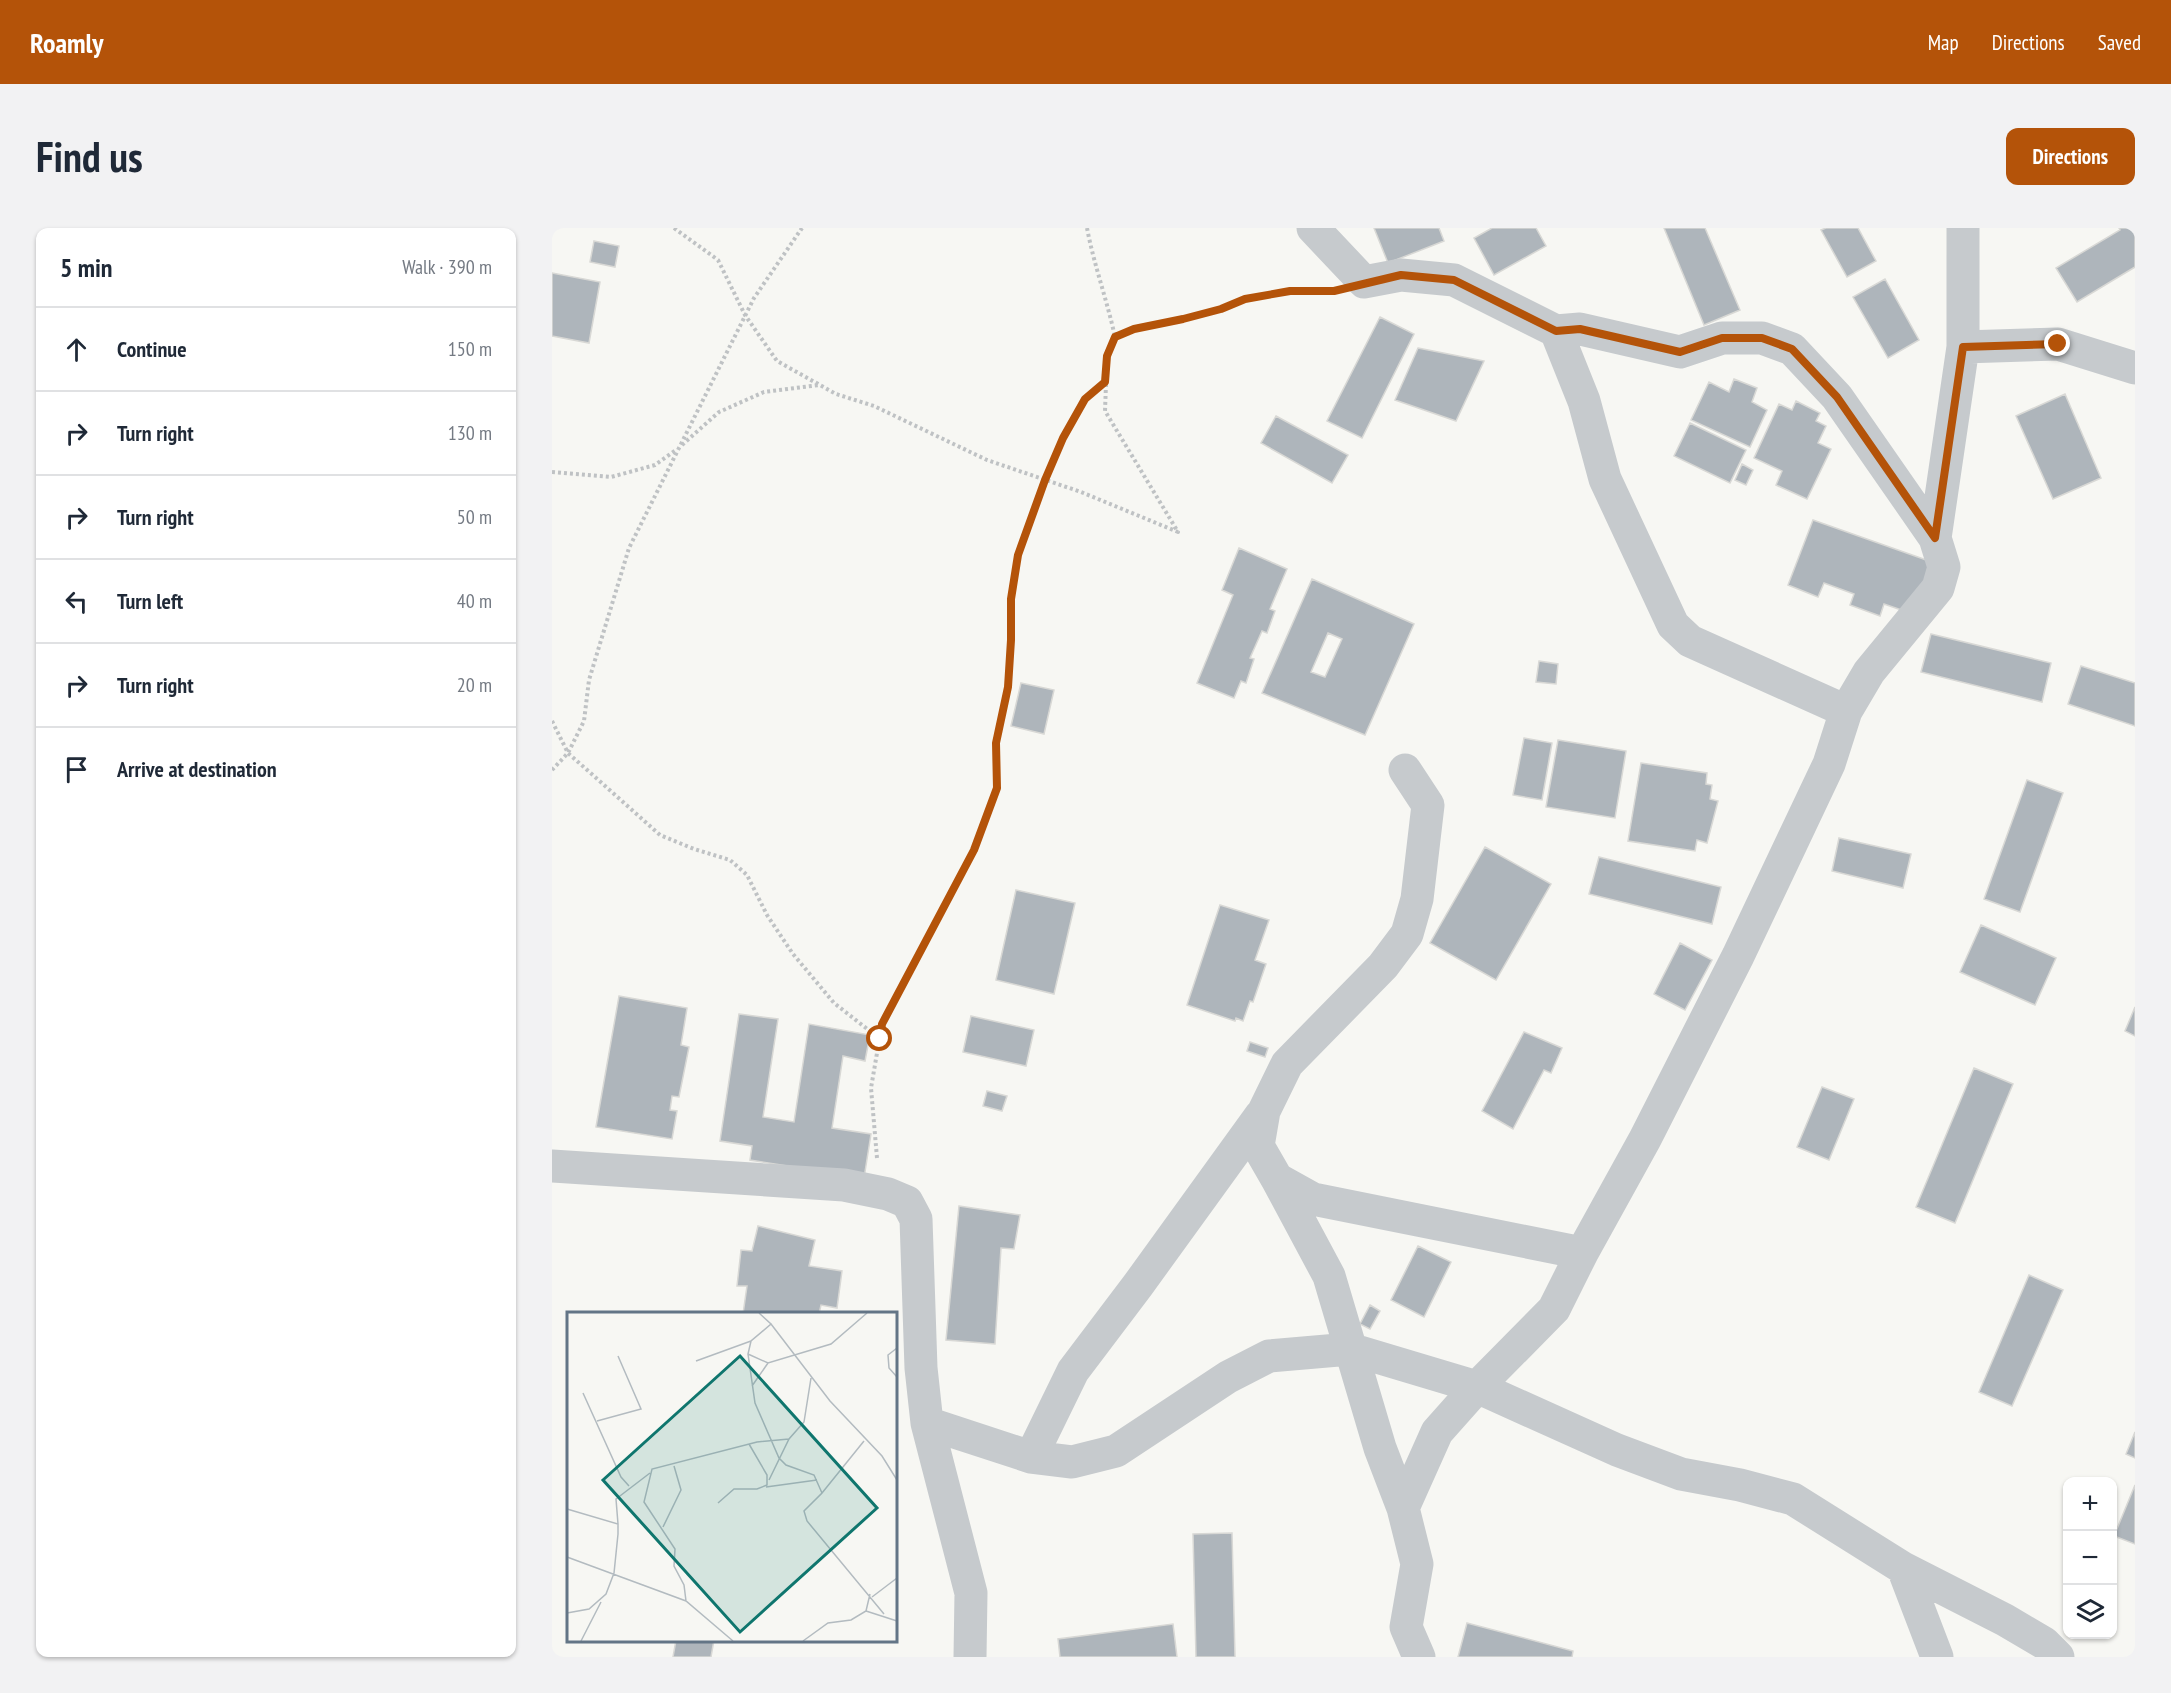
<!DOCTYPE html>
<html lang="en">
<head>
<meta charset="utf-8">
<style>
  :root { --surface:#fff; --page:#f2f2f3; --text:#1f2937; --muted:#747a83; --line:#e0e1e3; --accent:#b45309 }
  body { margin:0; font-family:"PT Sans Narrow",sans-serif; background:var(--page); color:var(--text) }
  .controls { position:absolute; right:18px; bottom:18px; display:grid; overflow:hidden; border-radius:12px; box-shadow:0 2px 4px #0004 }
  .controls button { width:54px; height:54px; display:grid; place-items:center; padding:0; border:0; border-bottom:2px solid var(--line); background:var(--surface); color:var(--text); font:30px sans-serif }
  .stop { position:absolute; width:18px; height:18px; margin:-14px; border:4px solid #b45309; border-radius:50%; background:#fff }
  .stop.end { background:#b45309; border-color:#fff; box-shadow:0 2px 6px #0008 }
  .list { margin:0; padding:0; list-style:none }
  h2 { display:flex; justify-content:space-between; align-items:center; height:78px; margin:0; padding:0 24px; font-size:26px }
  h2 small { font-size:20px; font-weight:400; color:var(--muted) }
  .list li { display:grid; grid-template-columns:39px 1fr auto; gap:18px; align-items:center; box-sizing:border-box; height:84px; padding:0 24px; border-top:2px solid var(--line) }
  .list b { display:block; font-size:22px; white-space:nowrap }
  .list em { font-size:20px; font-style:normal; color:var(--muted) }
  .icon { flex:none; width:33px; height:33px; fill:none; stroke:currentColor; stroke-width:2; stroke-linecap:round; stroke-linejoin:round }
  .map { position:relative; flex:none; width:1583px; height:1429px; overflow:hidden; border-radius:12px }
  header { display:flex; align-items:center; gap:36px; box-sizing:border-box; height:84px; padding:0 30px; background:var(--accent); color:#fff }
  header strong { font-size:28px }
  nav { display:flex; gap:33px; margin-inline-start:auto; font-size:21px }
  .intro { display:flex; align-items:center; justify-content:space-between; box-sizing:border-box; height:144px; padding:0 36px }
  h1 { margin:0; font-size:42px }
  .button { padding:15px 27px; border-radius:12px; background:var(--accent); color:#fff; font-size:21px; font-weight:700 }
  main { display:flex; gap:36px; padding:0 36px }
  aside { flex:1; background:var(--surface); border-radius:12px; box-shadow:0 2px 4px #0004 }
  .map>svg:first-child { display:block }
  .building { fill:#aeb5bb; stroke:#d8d8d5; stroke-width:1.5; fill-rule:evenodd }
  .lines { fill:none; stroke-linecap:round; stroke-linejoin:round }
  .path { stroke:#bfc2c4; stroke-width:4; stroke-dasharray:3 3; stroke-linecap:butt }
  .minor { stroke:#c6cacd; stroke-width:33 }
  .route { stroke:#b45309; stroke-width:8 }
  .inset-road { fill:none; stroke:#b3bbc0; stroke-width:1.5 }
  .view { fill:#0f766e; fill-opacity:0.15; stroke:#0f766e; stroke-width:3 }
  .inset-edge { fill:none; stroke:#637586; stroke-width:3 }
</style>
</head>
<body>
<header>
<strong>Roamly</strong>
<nav><a>Map</a><a>Directions</a><a>Saved</a></nav>
</header>
<div class="intro"><h1>Find us</h1><a class="button">Directions</a></div>
<main>
<aside>
<h2>5 min<small>Walk · 390 m</small></h2>
<ul class="list">
<li><svg class="icon" aria-label="ahead" viewBox="0 0 24 24"><path d="M12 20V5M6 11l6-6 6 6"/></svg><div><b>Continue</b></div><em>150 m</em></li>
<li><svg class="icon" aria-label="right" viewBox="0 0 24 24"><path d="M7 20v-9h11M14 6l5 5-5 5"/></svg><div><b>Turn right</b></div><em>130 m</em></li>
<li><svg class="icon" aria-label="right" viewBox="0 0 24 24"><path d="M7 20v-9h11M14 6l5 5-5 5"/></svg><div><b>Turn right</b></div><em>50 m</em></li>
<li><svg class="icon" aria-label="left" viewBox="0 0 24 24"><path d="M17 20v-9H6M10 6l-5 5 5 5"/></svg><div><b>Turn left</b></div><em>40 m</em></li>
<li><svg class="icon" aria-label="right" viewBox="0 0 24 24"><path d="M7 20v-9h11M14 6l5 5-5 5"/></svg><div><b>Turn right</b></div><em>20 m</em></li>
<li><svg class="icon" aria-label="arrive" viewBox="0 0 24 24"><path d="M6 21V4h12l-3 4 3 4H6"/></svg><div><b>Arrive at destination</b></div></li>
</ul>
</aside>
<div class="map">
<svg width="1583" height="1429" viewBox="0 0 1583 1429">
  <rect width="100%" height="100%" fill="#f7f7f3"/>
  <!-- building -->
  <path class="building" d="M822,0H887L892,13L836,35Z
    M940,0H984L994,18L942,47L922,10Z
    M1112,0H1153L1188,82L1152,97Z
    M1274,0H1306L1324,33L1295,49L1269,2Z
    M1567,0H1583V39L1525,74L1504,40L1568,2Z
    M42,13L67,18L63,39L38,34Z
    M0,45L48,54L37,115L0,108Z
    M1333,51L1367,112L1336,130L1301,69Z
    M828,89L862,106L810,210L775,193Z
    M866,120L932,133L904,193L843,172Z
    M1182,151L1205,160L1200,174L1215,182L1198,219L1139,192L1157,154L1177,164Z
    M1513,166L1549,250L1501,271L1464,188Z
    M1244,173L1268,185L1264,193L1274,198L1266,215L1279,221L1255,271L1224,257L1230,243L1202,230L1227,176L1240,182Z
    M724,188L796,227L780,255L709,215Z
    M1138,195L1194,222L1178,255L1122,228Z
    M1190,236L1201,242L1194,257L1183,252Z
    M1261,292L1380,334L1361,386L1332,376L1328,388L1298,377L1302,366L1272,355L1266,369L1236,357Z
    M687,320L735,341L718,381L723,383L715,405L710,403L698,430L702,431L694,455L689,453L682,470L645,455L681,367L670,362Z
    M760,351L862,396L813,507L710,465ZM776,405L790,411L773,449L759,444Z
    M1379,406L1499,435L1490,474L1369,444Z
    M987,433L1006,436L1004,456L984,454Z
    M1529,438L1583,455V498L1516,476Z
    M469,455L502,462L492,506L459,498Z
    M972,510L1000,515L990,572L961,567Z
    M1006,512L1074,523L1063,590L994,579Z
    M1089,535L1155,545L1154,556L1160,557L1158,571L1166,573L1155,615L1145,612L1143,623L1076,613Z
    M1475,552L1511,565L1468,684L1432,671Z
    M1287,610L1359,626L1351,660L1280,643Z
    M933,619L999,656L944,752L878,715Z
    M1047,629L1169,659L1160,696L1037,666Z
    M464,662L523,675L502,766L444,752Z
    M668,677L717,692L703,732L714,736L701,774L698,773L691,793L684,790L683,793L635,777Z
    M1429,697L1504,730L1483,777L1408,744Z
    M1128,715L1160,732L1133,782L1102,766Z
    M67,768L135,780L129,817L137,819L127,869L120,868L118,882L125,883L120,911L44,899Z
    M1583,779V808L1573,803Z
    M187,786L226,791L211,889L242,894L257,796L318,807L313,833L291,828L280,900L319,906L312,950L198,932L200,918L168,913Z
    M419,788L482,802L474,838L411,824Z
    M972,804L1010,820L999,845L992,842L961,901L930,883Z
    M698,814L716,820L713,829L695,823Z
    M1422,840L1461,856L1403,995L1364,979Z
    M1270,859L1302,871L1277,932L1245,919Z
    M435,863L455,868L450,883L431,878Z
    M407,978L468,987L462,1021L449,1020L443,1116L394,1112Z
    M206,998L263,1012L257,1038L290,1043L285,1080L269,1077L267,1086H191L195,1058H185L189,1022L200,1023Z
    M866,1018L899,1034L872,1089L839,1072Z
    M1477,1047L1511,1062L1460,1178L1427,1164Z
    M818,1077L828,1083L818,1101L808,1096Z
    M1583,1204V1230L1574,1226Z
    M1583,1257V1316L1562,1308Z
    M680,1305L683,1429H644L641,1306Z
    M915,1395L1021,1423L1020,1429H906Z
    M621,1396L625,1429H508L506,1411Z
    M124,1412H162L159,1429H121Z"/>
  <g class="lines">
    <!-- path -->
    <path class="path" d="M122,0L166,32L193,87L225,133L284,166L322,178L435,232L529,264L626,304L553,183L555,128L563,109L582,101L631,91L669,81L694,71L738,63H773
      M535,0C542,37 555,72 563,109
      M130,217L167,184L212,164L267,157
      M0,244L59,249L103,237L124,222
      M0,493L16,525L108,607L142,621L178,632L195,647L215,687L241,726L282,775L328,811
      M0,542L16,525L32,493L37,452L77,320L202,70L250,0
      M325,930L319,860L330,796L421,622L445,560L444,515L456,459L459,412V371L466,326L478,290L511,210L533,171L553,154"/>
    <!-- minor -->
    <path class="minor" d="M761,0L812,54L849,47L902,52L1004,103L1028,101L1128,124L1170,110H1210L1240,121L1285,169L1383,310L1392,339L1386,360L1317,444L1294,483L1277,536L1186,728L1093,911L1030,1025L1002,1081L925,1159L885,1204L851,1280
      M1004,103L1032,173L1053,251L1121,397L1138,413L1294,483
      M1411,119L1506,116L1583,140
      M1383,310L1411,119V0
      M853,542L876,577L865,671L855,706L831,738L735,836L712,883L706,918L725,951L761,971L1030,1025
      M0,938L292,957L336,966L355,974L364,991L369,1140L375,1195L479,1229L520,1234L564,1223L676,1149L717,1128L798,1121L925,1159L1065,1222L1129,1246L1188,1257L1241,1271L1351,1340L1453,1392L1492,1415L1506,1429
      M725,951L777,1048L828,1220L851,1280L865,1336L854,1399L867,1429
      M375,1195L419,1365L418,1429
      M479,1229L521,1143L586,1057L709,887
      M1351,1340L1385,1429"/>
  </g>
  <g class="lines">
    <!-- route -->
    <path class="route" d="M328,811L330,796L422,622L445,560L444,515L456,459L459,412V371L466,327L493,252L511,210L533,171L553,154L555,128L563,109L582,101L631,91L669,81L693,71L738,63H782L849,47L902,52L1004,103L1028,101L1128,124L1170,110H1210L1240,121L1285,169L1383,310L1411,119L1506,116"/>
  </g>
  <!-- overview -->
  <g transform="translate(15 1084)">
    <rect width="330" height="330" fill="#f7f7f3"/>
    <path class="inset-road" d="M192,1L204,12L184,29L181,42L188,91L212,146L219,153L247,163L255,181L237,199L240,209L317,302M204,12L263,89L315,144L330,168M330,36L321,43L322,56L330,65M181,42L201,51L264,32L300,1M129,49L184,29M185,74L201,51M16,81L54,165L62,174M30,109L74,97L51,44M202,168L222,127L237,110L244,66M199,175L250,168M255,181L297,129M151,191L167,177H190L200,173V163L182,132M0,197L51,212V222L47,261L39,282L22,297L0,301M51,212L49,187L83,161M96,215L114,178L107,154M0,245L119,289L166,329M305,285L330,266M119,289L117,273L107,254L108,237L77,190L85,157L190,130L222,127M299,299L330,309M14,329L34,290M236,329L261,311L284,308L299,299L303,282"/>
    <path class="view" d="M173,44L310,196L173,320L36,168Z"/>
    <rect width="330" height="330" class="inset-edge"/>
  </g>
</svg>
<div class="controls">
<button>+</button>
<button>−</button>
<button><svg class="icon" aria-label="layers" viewBox="0 0 24 24"><path d="M12 4l9 5-9 5-9-5zM3 14l9 5 9-5"/></svg></button>
</div>
<div class="stop" style="left:328px;top:811px"></div>
<div class="stop end" style="left:1506px;top:116px"></div>
</div>
</main>
</body>
</html>
